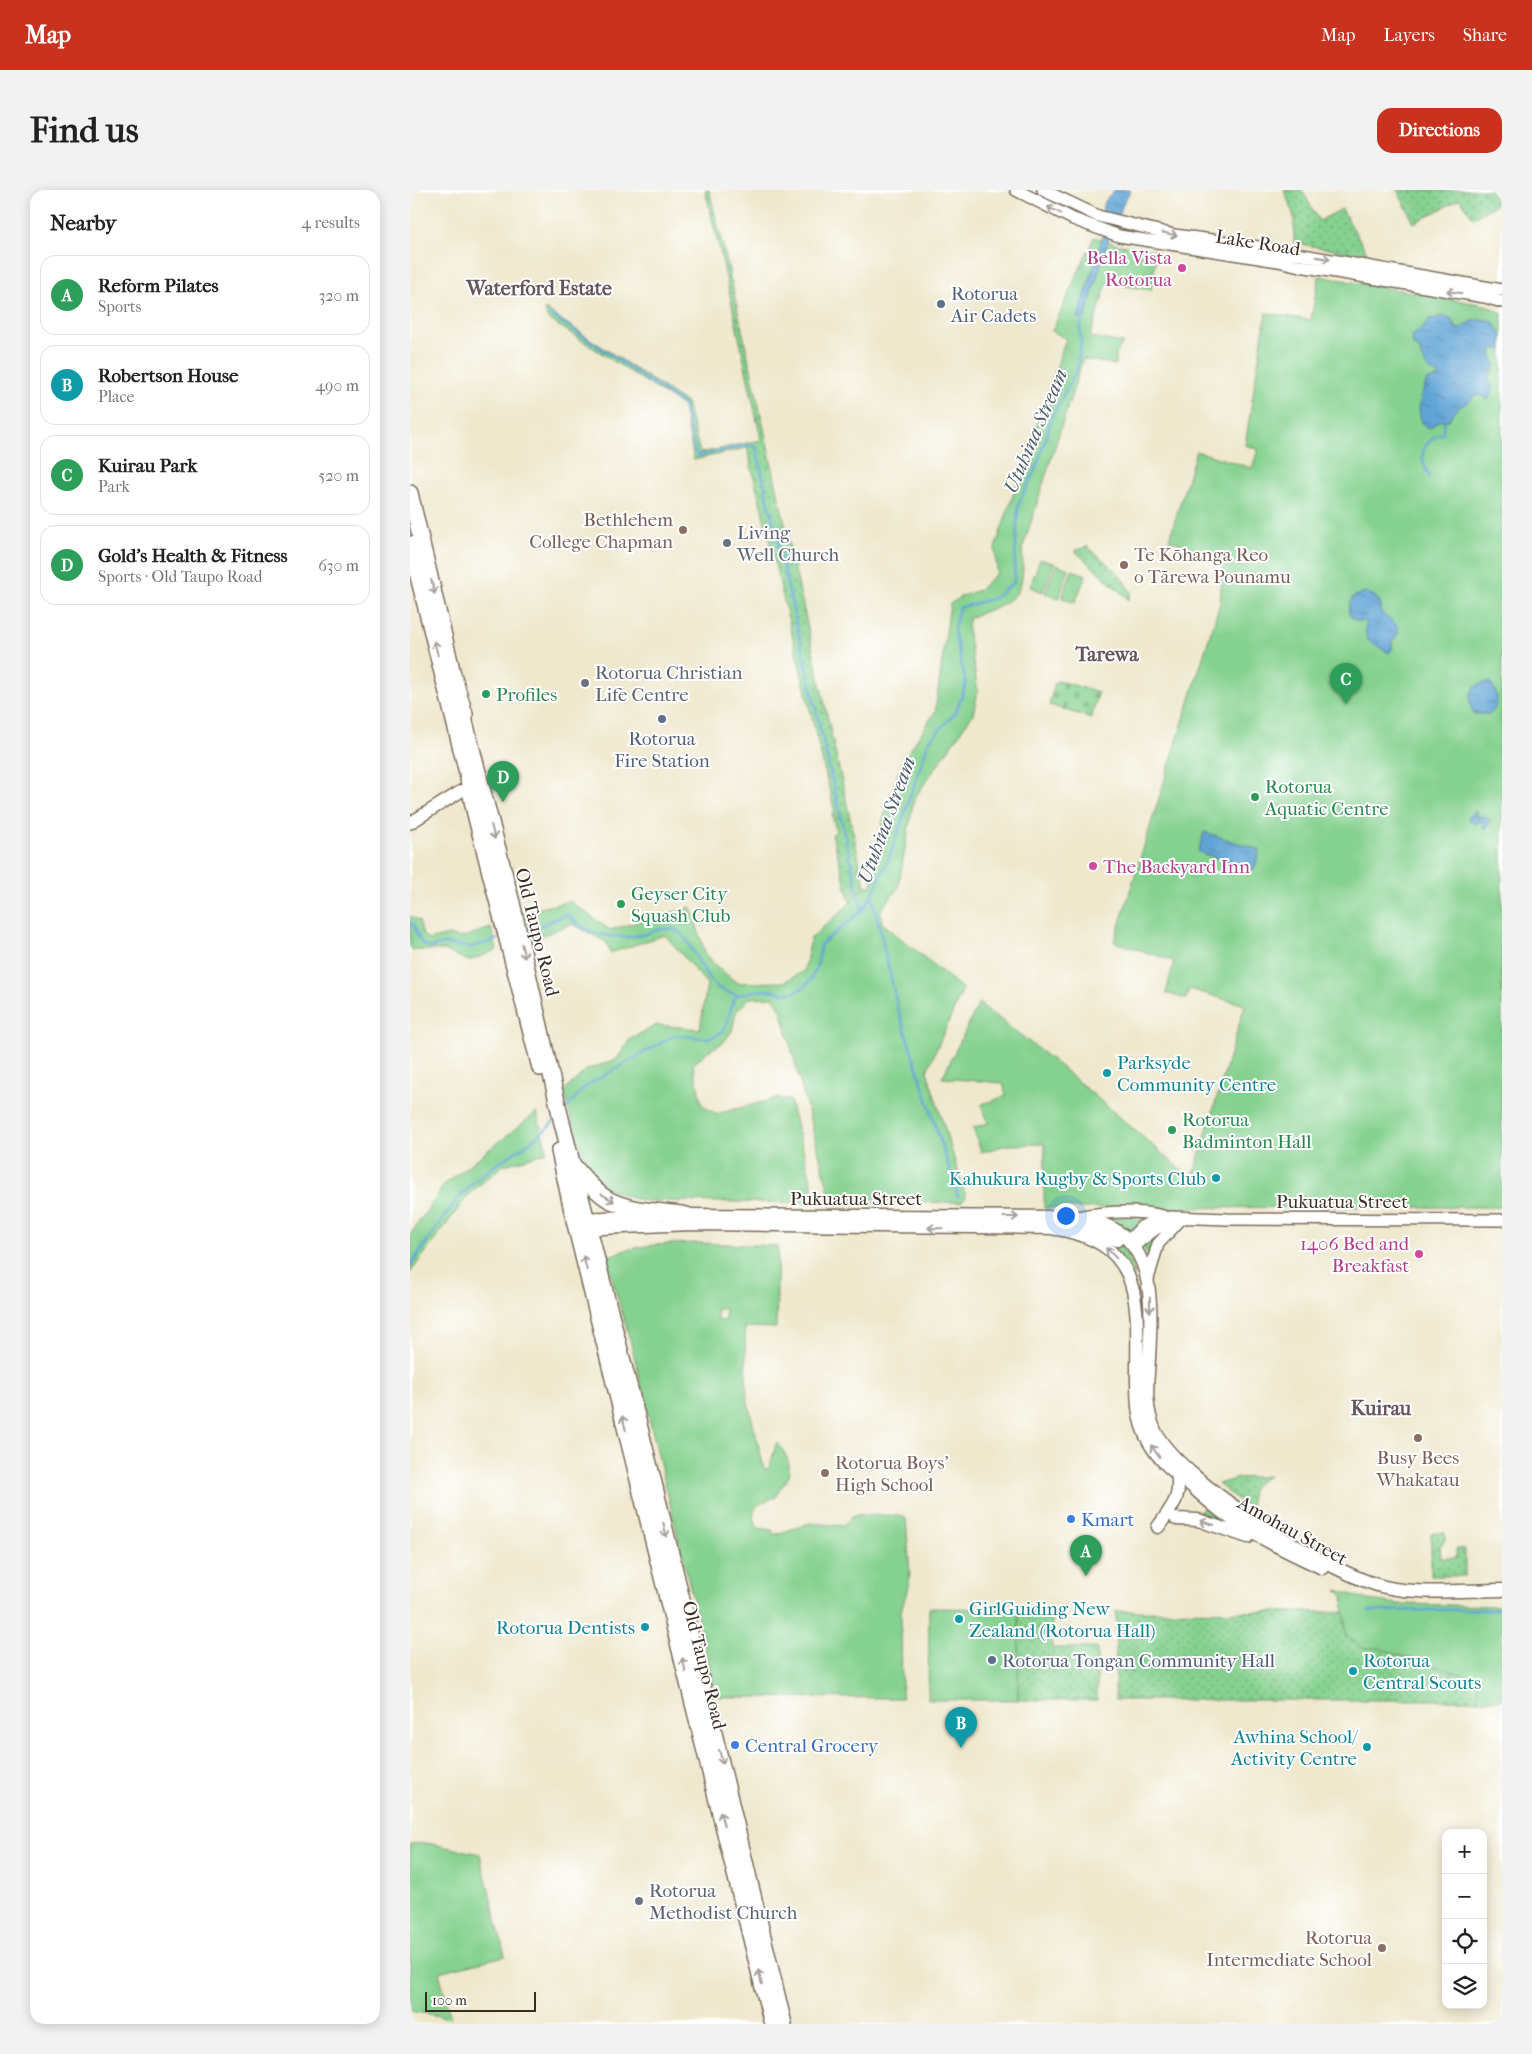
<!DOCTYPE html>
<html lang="en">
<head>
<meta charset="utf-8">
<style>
  :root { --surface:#fff; --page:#f2f2f2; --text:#222; --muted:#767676; --line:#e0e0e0; --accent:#c8321e }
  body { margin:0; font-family:"IM FELL French Canon",serif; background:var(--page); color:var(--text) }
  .controls { position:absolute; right:15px; bottom:15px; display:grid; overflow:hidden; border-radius:10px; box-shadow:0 2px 12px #0003 }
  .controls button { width:45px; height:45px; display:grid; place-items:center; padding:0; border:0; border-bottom:1px solid var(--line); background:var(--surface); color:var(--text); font:25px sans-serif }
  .scale { position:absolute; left:15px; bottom:12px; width:111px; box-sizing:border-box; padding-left:5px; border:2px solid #3b2a1e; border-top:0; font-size:14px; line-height:18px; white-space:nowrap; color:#3b2a1e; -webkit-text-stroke:4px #fff; paint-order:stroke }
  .you { position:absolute; left:655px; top:1025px; width:18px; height:18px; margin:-12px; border:4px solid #fff; border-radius:50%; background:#1a73e8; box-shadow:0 0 0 8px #1a73e833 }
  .badge { display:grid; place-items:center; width:32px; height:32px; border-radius:50%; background:var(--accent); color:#fff; font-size:16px; font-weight:700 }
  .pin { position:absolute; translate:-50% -41px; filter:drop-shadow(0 1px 2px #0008) }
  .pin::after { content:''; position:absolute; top:26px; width:18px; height:15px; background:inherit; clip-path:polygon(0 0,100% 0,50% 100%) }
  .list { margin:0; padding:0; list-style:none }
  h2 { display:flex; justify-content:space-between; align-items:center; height:65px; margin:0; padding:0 20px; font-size:21px }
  h2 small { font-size:16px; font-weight:400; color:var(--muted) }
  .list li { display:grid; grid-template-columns:32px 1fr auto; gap:15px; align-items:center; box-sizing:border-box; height:80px; margin:0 10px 10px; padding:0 10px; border:1px solid var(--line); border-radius:15px }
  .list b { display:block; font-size:19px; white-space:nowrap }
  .list p { margin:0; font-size:16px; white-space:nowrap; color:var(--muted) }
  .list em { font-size:16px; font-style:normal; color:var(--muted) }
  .icon { flex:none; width:28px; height:28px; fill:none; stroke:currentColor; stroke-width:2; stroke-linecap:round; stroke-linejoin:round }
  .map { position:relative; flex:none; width:1092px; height:1834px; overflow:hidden; border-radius:15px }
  header { display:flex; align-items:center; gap:30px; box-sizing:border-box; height:70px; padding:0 25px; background:var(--accent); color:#fff }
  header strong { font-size:24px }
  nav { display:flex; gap:28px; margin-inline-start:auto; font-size:18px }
  .intro { display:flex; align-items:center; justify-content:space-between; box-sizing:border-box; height:120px; padding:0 30px }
  h1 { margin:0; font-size:35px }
  .button { padding:12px 22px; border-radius:15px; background:var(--accent); color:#fff; font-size:18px; font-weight:700 }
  main { display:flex; gap:30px; padding:0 30px }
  aside { flex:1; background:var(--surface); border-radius:15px; box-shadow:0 2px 12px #0003 }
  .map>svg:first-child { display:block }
  .grass { fill:url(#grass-dots); stroke:#607e56 }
  .cemetery { fill:url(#cemetery-stones); stroke:#607e56 }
  .green { fill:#85d18f; stroke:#607e56; fill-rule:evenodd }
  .water { fill:url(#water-ripples); stroke:#4e677a }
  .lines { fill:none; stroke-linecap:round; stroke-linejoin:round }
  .stream { stroke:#60a4d5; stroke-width:2.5 }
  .secondary-casing { stroke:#7a6c5b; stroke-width:14 }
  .primary-casing { stroke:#7a6c5b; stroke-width:15 }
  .highway-casing { stroke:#7a6c5b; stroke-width:18 }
  .secondary { stroke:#fff; stroke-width:11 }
  .primary { stroke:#fff; stroke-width:12 }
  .highway { stroke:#fff; stroke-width:15 }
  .oneway { stroke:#a79f9a }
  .hotel-dot { fill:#d1479c; stroke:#fff; stroke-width:2 }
  .service-dot { fill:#5c6f8a; stroke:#fff; stroke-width:2 }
  .education-dot { fill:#8d6e63; stroke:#fff; stroke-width:2 }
  .worship-dot { fill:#6b7280; stroke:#fff; stroke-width:2 }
  .leisure-dot { fill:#2e9e5b; stroke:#fff; stroke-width:2 }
  .culture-dot { fill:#0f9aa8; stroke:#fff; stroke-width:2 }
  .shop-dot { fill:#3f7fe0; stroke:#fff; stroke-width:2 }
  .labels { text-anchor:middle; stroke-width:4; stroke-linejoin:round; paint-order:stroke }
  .street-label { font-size:19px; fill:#3b2a1e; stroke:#fff }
  .hotel-label { font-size:19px; fill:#b23c85; stroke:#fff; text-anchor:end }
  .service-label { font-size:19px; fill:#4e5e75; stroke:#fff; text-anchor:start }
  .education-label { font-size:19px; fill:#785e54; stroke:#fff; text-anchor:end }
  .worship-label { font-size:19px; fill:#5b616d; stroke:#fff; text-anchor:start }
  .leisure-label { font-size:19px; fill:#27864d; stroke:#fff; text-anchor:start }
  .culture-label { font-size:19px; fill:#0d838f; stroke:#fff; text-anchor:start }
  .shop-label { font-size:19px; fill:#366cbe; stroke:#fff; text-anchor:start }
  .neighbourhood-label { font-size:20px; font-weight:bold; fill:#66545b; stroke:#fff }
  .water-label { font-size:20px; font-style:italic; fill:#4a5b67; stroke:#fff }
</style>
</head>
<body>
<header>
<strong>Map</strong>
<nav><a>Map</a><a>Layers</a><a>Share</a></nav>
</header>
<div class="intro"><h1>Find us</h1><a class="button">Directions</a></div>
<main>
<aside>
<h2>Nearby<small>4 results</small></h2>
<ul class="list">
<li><span class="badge" style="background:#2e9e5b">A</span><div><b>Reform Pilates</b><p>Sports</p></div><em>320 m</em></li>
<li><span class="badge" style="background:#0f9aa8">B</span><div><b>Robertson House</b><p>Place</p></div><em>490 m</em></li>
<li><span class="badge" style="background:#2e9e5b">C</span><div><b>Kuirau Park</b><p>Park</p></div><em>520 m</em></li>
<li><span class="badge" style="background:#2e9e5b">D</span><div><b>Gold's Health &amp; Fitness</b><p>Sports · Old Taupo Road</p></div><em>630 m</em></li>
</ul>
</aside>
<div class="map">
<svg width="1092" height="1834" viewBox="0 0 1092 1834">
  <defs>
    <pattern id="grass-dots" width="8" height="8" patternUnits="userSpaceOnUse" patternTransform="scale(1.25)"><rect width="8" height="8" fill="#85d18f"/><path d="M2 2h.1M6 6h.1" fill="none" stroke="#6eaa74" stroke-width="1.8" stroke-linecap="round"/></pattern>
    <pattern id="cemetery-stones" width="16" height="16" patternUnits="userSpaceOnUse" patternTransform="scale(1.25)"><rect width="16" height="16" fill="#85d18f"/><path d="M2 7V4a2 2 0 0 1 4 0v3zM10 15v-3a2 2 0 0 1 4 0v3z" fill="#6eaa74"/></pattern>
    <pattern id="water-ripples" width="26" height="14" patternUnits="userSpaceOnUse" patternTransform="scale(1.25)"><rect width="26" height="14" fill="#60a4d5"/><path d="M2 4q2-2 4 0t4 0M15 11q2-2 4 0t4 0" fill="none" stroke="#5086ac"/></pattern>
  </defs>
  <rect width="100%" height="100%" fill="#fff"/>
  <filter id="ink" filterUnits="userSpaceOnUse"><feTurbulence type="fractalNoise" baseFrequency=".02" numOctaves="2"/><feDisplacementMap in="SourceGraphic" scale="10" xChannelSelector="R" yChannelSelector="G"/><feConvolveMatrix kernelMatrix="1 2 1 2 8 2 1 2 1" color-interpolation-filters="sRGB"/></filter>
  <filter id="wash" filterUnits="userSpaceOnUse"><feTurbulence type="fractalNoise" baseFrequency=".0096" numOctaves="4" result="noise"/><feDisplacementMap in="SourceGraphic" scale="20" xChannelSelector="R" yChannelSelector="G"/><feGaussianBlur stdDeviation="1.12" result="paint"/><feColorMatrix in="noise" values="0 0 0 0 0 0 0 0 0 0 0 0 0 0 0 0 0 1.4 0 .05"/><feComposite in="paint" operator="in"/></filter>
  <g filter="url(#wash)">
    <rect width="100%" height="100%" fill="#efe8cd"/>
    <!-- grass -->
    <path class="grass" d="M295,0H299L318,76L455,696L440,712L422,644L426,642L422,624L425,623L337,258L284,270L273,216L137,128L135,119L277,213L290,263L351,250L314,78Z
      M874,0H892L909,31L932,19L959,66L884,53V26Z
      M987,0H1081L1087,14L1063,28L1050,9L1004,33Z
      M677,356L708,383L721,402L719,410L665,361Z
      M694,1027H743L720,1043L705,1031Z
      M757,1036L739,1068L731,1054Z
      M696,1051C704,1052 709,1058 717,1058V1063L726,1085H724Z
      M859,1286C841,1294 838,1304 843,1322L808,1294L828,1288Z
      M795,1317L819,1334L791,1325V1320Z
      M1021,1343H1035V1351L1030,1356L1031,1368H1046V1359H1055V1386H1021Z
      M609,1419L642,1420V1458H687V1510H608Z
      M706,1421L934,1422L936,1446L953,1457L968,1458L1068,1489V1510H705Z"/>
    <!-- cemetery -->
    <path class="cemetery" d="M649,491L689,502L681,528L639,515L645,492Z"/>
    <!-- green -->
    <path class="green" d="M684,47L706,54L747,61L741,100L697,93L680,147L713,153L706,163V175L673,169L612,360C617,410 602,411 561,427L557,435L568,501L563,524L504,609L488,698L471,720L472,733L553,799L517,881L556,1007L551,1012L422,1013L371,819L363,807L340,808L326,822L322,841L313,853L298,861L283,875L292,915L306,924L368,908L380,910L407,1013L237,1011C220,1008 203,1004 190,992C172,976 160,925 154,901L176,880L207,869L220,849L247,835L290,839L297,794L255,745L200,763L196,752L162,734L121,750L115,726L122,720L160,711L200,740L281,717L295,762L305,775L327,793L374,792L394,781L401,748L437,716L455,696H462L469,643L492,572L525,522L540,414L552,406L569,400L587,383L585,358L656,149L642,141Z
      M909,86L1075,115L1092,123V1017L634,1018L635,954L597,955L571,962L563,938L578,933L572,914L596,906L593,893L532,888L569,813L650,876L782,989L835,815L779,799L776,809L756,803L764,771L704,752L810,413L813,368L791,360L782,362L778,360L777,355L759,350L786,261L842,278L848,259L835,255L856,123L901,130Z
      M630,369L644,373L633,402L620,397Z
      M646,374L659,379L649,408L635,403Z
      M662,380L676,385L665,413L652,408Z
      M0,726L9,731L13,745L19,750L38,745L50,748L81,738L87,760L59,771L33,760H3L0,757Z
      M127,922L137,962L92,976L59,1004L0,1083V1045L35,994Z
      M290,1053L368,1056L366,1138L335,1137L337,1208L354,1278L357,1279L360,1276L366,1254L368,1253C375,1262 384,1278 377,1290C373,1296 368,1299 366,1307C348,1314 337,1317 348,1338L362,1340L364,1345L400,1333L432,1336L442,1327L447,1325H485L496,1328L500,1383L499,1394L491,1421L492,1508L310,1507L306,1504L222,1157L196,1068C224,1053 259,1054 290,1053ZM307,1119H315V1131L307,1130Z
      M927,1400L959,1410L989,1414L1092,1416V1510H1068L1067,1489L968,1458H953L936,1446L933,1406Z
      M519,1418L609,1419L608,1510H518Z
      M17,1653L70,1664L95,1766L29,1782L41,1828L0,1821V1654Z"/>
    <!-- water -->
    <path class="water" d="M704,0H721L715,10L698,51L675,128H668L692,49L693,14Z
      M1035,126L1041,128L1046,138L1052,139C1058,129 1071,128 1082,131L1092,144V160L1084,158L1081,164L1086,175L1078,189L1083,197L1079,209H1076L1074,206L1065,205C1057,217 1047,213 1039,230L1029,231L1020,238L1015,237C1004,222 1011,206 1017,190L1028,188V185C1015,179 1012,170 1008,157L1003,156L1002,146L1018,133L1019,129Z
      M954,402C961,403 970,408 971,416C972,421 969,420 973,424C979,431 999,437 982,451V460L979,463L957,450L955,439L957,432C953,431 949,432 945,430C936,425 938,415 942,408Z
      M1080,492C1088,502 1091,515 1080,524H1064C1055,508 1060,493 1080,492Z
      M1066,621L1067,627L1075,626L1080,631L1077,639H1073L1074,633L1071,631L1064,634L1059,631V626Z
      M794,642L850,660L844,680L788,662Z"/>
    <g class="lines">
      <!-- stream -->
      <path class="stream" d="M140,124L273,214L285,261L289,266L336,255L346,257L452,721
        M1020,287C1007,266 1011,253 1033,242L1034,232
        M462,705L488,819L548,1006
        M0,732L3,734L11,753L20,758C42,750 41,757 60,757C69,756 79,752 88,749
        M120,740L157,724C175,746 209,751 236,744C245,741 253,737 262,739C280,742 290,783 306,796C311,801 320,803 327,805
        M154,920L176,896L263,846C284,844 308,858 318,831C321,821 320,814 327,805C337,803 348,799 358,800C363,800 369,803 374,803C400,804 410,777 410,755L452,721L462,705L480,666L519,551L546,522L556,494L544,440L549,418L585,408L604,392L608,315L627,276L643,224L667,180L671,152L670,137L673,127
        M0,1076C17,1052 35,1022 55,1001C81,972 119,959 145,930
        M959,1421L1092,1419"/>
    </g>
  </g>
  <g filter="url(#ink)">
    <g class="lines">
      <!-- secondary casing -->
      <g class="secondary-casing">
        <path id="secondary" d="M606,0L663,29L709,46L868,71L890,76L1075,107L1092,112
          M633,0L688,26L764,45L825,53L1092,100
          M0,633L53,600L66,596
          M667,1027C694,1022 727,1020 753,1026
          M772,1029L747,1038L729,1052L721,1053L724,1045L731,1037L744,1031L760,1027L818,1029L1092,1030
          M738,1089L748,1054L770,1030"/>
      </g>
      <!-- primary casing -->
      <g class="primary-casing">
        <path id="primary" d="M268,1025L656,1027C745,1031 743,1098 739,1169C737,1194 734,1219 746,1243C771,1292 921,1385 975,1397C1009,1405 1056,1400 1092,1400
          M168,1029L246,1026
          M641,1038C732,1051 728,1106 727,1182C727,1206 726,1230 739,1252C748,1269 763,1281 778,1293C792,1305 806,1319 822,1329C850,1349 881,1363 912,1378
          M669,1038L688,1041L707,1050
          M169,1039L280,1034L649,1038
          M766,1329L788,1330L838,1347
          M748,1337C761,1318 772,1308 767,1284"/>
      </g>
      <!-- highway casing -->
      <g class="highway-casing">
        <path id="highway" d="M0,303L43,484L55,524V532L102,713L152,933L243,1289L374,1834
          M0,354L57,583L63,616L130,878
          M149,961L164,1030L362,1834
          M165,977C174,988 184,1000 196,1008C219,1022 251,1020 277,1025"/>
      </g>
      <!-- secondary -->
      <use href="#secondary" class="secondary"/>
      <!-- primary -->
      <use href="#primary" class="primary"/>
      <!-- highway -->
      <use href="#highway" class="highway"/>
    </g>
    <!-- one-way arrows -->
    <defs><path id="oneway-shaft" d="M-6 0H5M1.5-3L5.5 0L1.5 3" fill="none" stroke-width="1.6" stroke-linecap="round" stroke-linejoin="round" transform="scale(1.25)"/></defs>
    <g class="oneway">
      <use href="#oneway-shaft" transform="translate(644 20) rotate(-153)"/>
      <use href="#oneway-shaft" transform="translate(760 44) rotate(12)"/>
      <use href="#oneway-shaft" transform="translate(913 68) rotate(10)"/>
      <use href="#oneway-shaft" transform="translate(1044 102) rotate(-171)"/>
      <use href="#oneway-shaft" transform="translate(23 397) rotate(76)"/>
      <use href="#oneway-shaft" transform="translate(26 458) rotate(-104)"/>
      <use href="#oneway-shaft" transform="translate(83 642) rotate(76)"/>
      <use href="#oneway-shaft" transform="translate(113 761) rotate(77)"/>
      <use href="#oneway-shaft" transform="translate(198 1008) rotate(31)"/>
      <use href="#oneway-shaft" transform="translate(601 1027)"/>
      <use href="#oneway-shaft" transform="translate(525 1038) rotate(-179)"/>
      <use href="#oneway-shaft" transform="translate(701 1063) rotate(-135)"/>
      <use href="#oneway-shaft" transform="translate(175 1073) rotate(-104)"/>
      <use href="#oneway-shaft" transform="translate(740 1115) rotate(89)"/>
      <use href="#oneway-shaft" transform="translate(214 1233) rotate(-104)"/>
      <use href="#oneway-shaft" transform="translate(745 1261) rotate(-126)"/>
      <use href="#oneway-shaft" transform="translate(797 1333) rotate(-164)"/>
      <use href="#oneway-shaft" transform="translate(255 1340) rotate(77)"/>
      <use href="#oneway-shaft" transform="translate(274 1475) rotate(-104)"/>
      <use href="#oneway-shaft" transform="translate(311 1567) rotate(76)"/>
      <use href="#oneway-shaft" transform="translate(312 1629) rotate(-104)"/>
      <use href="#oneway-shaft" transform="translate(350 1787) rotate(-104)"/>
    </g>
  </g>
  <!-- markers -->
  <g class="hotel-dot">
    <circle cx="772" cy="78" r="5"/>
    <circle cx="683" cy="676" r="5"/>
    <circle cx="1009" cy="1064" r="5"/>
  </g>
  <g class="service-dot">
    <circle cx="531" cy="114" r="5"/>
    <circle cx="252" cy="529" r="5"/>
    <circle cx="582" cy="1470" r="5"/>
  </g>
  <g class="education-dot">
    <circle cx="273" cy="340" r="5"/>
    <circle cx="714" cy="375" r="5"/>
    <circle cx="1008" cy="1248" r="5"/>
    <circle cx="415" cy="1283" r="5"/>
    <circle cx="972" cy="1758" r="5"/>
  </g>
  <g class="worship-dot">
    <circle cx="317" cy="353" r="5"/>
    <circle cx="175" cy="493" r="5"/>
    <circle cx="229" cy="1711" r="5"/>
  </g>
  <g class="leisure-dot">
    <circle cx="76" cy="504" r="5"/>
    <circle cx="845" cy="607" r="5"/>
    <circle cx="211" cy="714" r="5"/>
    <circle cx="762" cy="940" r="5"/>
  </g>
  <g class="culture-dot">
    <circle cx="697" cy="883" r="5"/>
    <circle cx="806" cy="988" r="5"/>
    <circle cx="549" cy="1429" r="5"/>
    <circle cx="235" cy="1437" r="5"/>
    <circle cx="943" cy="1481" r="5"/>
    <circle cx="957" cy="1557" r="5"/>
  </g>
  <g class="shop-dot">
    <circle cx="661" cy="1329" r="5"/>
    <circle cx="325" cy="1555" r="5"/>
  </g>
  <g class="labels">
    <!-- street labels -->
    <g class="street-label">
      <text transform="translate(848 52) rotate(9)" y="7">Lake Road</text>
      <text transform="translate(128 742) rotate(76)" y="7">Old Taupo Road</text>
      <text x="446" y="1015">Pukuatua Street</text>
      <text x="932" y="1018">Pukuatua Street</text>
      <text transform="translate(883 1340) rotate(29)" y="7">Amohau Street</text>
      <text transform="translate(295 1475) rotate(76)" y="7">Old Taupo Road</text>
    </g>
    <!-- hotel labels -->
    <g class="hotel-label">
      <text x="762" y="74">Bella Vista<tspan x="762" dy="22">Rotorua</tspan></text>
      <text x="693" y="683" text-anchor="start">The Backyard Inn</text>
      <text x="999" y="1060">1406 Bed and<tspan x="999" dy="22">Breakfast</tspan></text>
    </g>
    <!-- service labels -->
    <g class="service-label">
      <text x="541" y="110">Rotorua<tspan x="541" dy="22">Air Cadets</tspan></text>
      <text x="252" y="555" text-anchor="middle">Rotorua<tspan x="252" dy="22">Fire Station</tspan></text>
      <text x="592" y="1477">Rotorua Tongan Community Hall</text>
    </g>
    <!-- education labels -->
    <g class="education-label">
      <text x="263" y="336">Bethlehem<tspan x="263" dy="22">College Chapman</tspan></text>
      <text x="724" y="371" text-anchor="start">Te Kōhanga Reo<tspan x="724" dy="22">o Tārewa Pounamu</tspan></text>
      <text x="1008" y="1274" text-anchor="middle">Busy Bees<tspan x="1008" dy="22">Whakatau</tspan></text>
      <text x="425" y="1279" text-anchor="start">Rotorua Boys'<tspan x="425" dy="22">High School</tspan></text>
      <text x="962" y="1754">Rotorua<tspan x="962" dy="22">Intermediate School</tspan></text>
    </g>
    <!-- worship labels -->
    <g class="worship-label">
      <text x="327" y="349">Living<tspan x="327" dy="22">Well Church</tspan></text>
      <text x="185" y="489">Rotorua Christian<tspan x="185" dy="22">Life Centre</tspan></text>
      <text x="239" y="1707">Rotorua<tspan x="239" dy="22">Methodist Church</tspan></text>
    </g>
    <!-- leisure labels -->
    <g class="leisure-label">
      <text x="86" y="511">Profiles</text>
      <text x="855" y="603">Rotorua<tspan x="855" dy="22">Aquatic Centre</tspan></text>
      <text x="221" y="710">Geyser City<tspan x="221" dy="22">Squash Club</tspan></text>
      <text x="772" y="936">Rotorua<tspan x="772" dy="22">Badminton Hall</tspan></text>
    </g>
    <!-- culture labels -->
    <g class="culture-label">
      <text x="707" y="879">Parksyde<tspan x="707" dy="22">Community Centre</tspan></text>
      <text x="796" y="995" text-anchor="end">Kahukura Rugby &amp; Sports Club</text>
      <text x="559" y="1425">GirlGuiding New<tspan x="559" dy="22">Zealand (Rotorua Hall)</tspan></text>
      <text x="225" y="1444" text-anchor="end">Rotorua Dentists</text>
      <text x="953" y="1477">Rotorua<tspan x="953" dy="22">Central Scouts</tspan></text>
      <text x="947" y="1553" text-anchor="end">Awhina School/<tspan x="947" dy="22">Activity Centre</tspan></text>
    </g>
    <!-- shop labels -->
    <g class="shop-label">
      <text x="671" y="1336">Kmart</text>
      <text x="335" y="1562">Central Grocery</text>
    </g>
    <!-- neighbourhood labels -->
    <g class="neighbourhood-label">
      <text x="129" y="105">Waterford Estate</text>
      <text x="697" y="471">Tarewa</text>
      <text x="971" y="1225">Kuirau</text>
    </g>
    <!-- water labels -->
    <g class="water-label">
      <text transform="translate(625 241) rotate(-67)" y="7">Utuhina Stream</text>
      <text transform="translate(476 630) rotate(-70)" y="7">Utuhina Stream</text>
    </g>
  </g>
</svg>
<div class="controls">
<button>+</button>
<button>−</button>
<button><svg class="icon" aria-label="locate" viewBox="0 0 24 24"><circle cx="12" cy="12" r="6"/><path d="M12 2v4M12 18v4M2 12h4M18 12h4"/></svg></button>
<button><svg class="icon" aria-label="layers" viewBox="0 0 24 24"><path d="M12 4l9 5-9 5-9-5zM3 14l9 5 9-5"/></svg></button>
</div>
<div class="scale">100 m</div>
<div class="you"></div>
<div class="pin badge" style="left:676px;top:1386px;background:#2e9e5b">A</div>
<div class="pin badge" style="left:551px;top:1558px;background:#0f9aa8">B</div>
<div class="pin badge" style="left:936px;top:514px;background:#2e9e5b">C</div>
<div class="pin badge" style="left:93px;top:612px;background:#2e9e5b">D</div>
</div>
</main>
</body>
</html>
